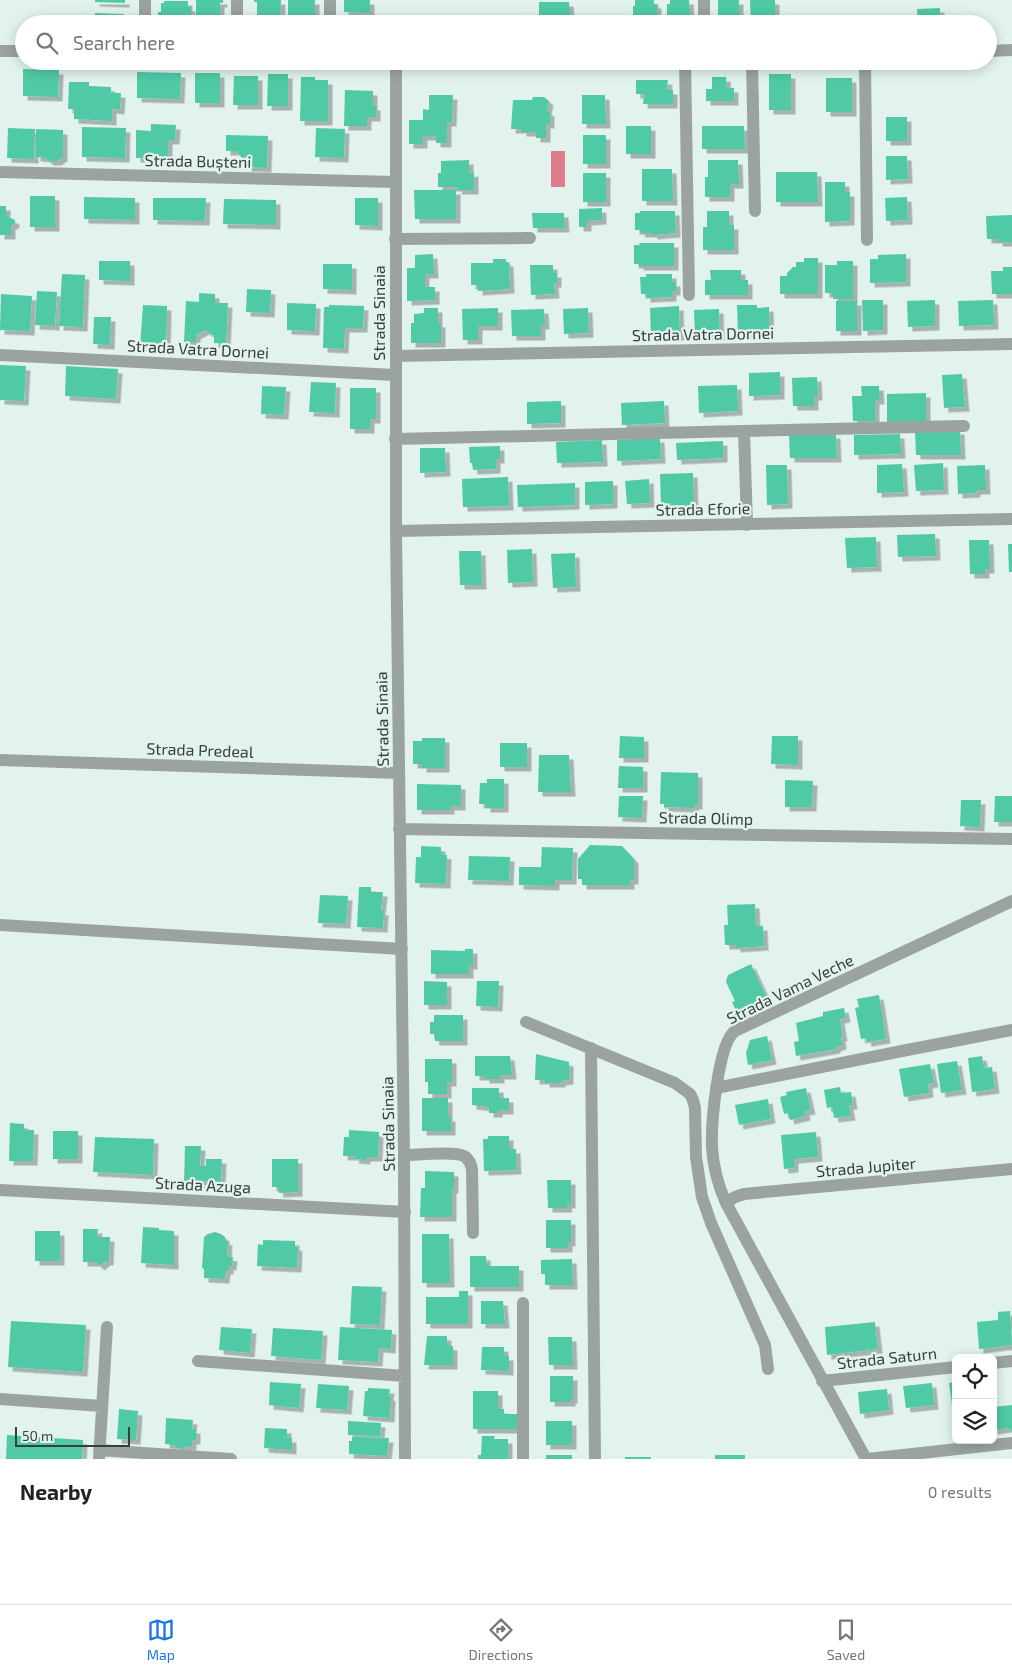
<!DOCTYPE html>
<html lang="en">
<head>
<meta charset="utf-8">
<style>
  :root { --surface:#fff; --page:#f2f2f2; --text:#222; --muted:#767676; --line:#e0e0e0; --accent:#1a73e8 }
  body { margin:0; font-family:"Exo 2",sans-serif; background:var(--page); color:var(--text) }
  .controls { position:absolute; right:15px; bottom:15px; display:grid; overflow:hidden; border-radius:8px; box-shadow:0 2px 12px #0003 }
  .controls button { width:45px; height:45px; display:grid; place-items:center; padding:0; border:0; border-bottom:1px solid var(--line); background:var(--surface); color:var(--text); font:25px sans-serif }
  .scale { position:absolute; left:15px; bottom:12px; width:115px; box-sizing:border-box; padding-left:5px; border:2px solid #383e3c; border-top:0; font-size:14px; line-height:18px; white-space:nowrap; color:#383e3c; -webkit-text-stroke:4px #e1f3ec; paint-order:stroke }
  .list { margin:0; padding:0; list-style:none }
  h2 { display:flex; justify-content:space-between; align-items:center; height:65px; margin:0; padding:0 20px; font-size:21px }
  h2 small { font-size:16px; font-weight:400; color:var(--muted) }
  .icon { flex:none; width:28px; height:28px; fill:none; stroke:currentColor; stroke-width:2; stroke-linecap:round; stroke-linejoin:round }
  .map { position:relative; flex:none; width:1012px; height:1459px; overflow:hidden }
  .search { position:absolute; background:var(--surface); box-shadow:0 2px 12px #0003; left:15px; right:15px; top:15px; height:55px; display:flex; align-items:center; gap:12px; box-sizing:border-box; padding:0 18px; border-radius:28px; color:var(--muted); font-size:19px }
  .sheet { height:145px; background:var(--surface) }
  nav { display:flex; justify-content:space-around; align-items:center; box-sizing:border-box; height:70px; border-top:1px solid var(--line); background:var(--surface); font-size:14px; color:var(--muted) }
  nav a { display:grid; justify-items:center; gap:2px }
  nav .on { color:var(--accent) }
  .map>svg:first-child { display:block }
  .water { fill:#de7d8d }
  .building { fill:#50c9a6; filter:url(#shadow) }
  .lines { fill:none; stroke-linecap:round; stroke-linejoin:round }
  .minor { stroke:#9ba3a0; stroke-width:12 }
  .labels { text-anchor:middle; stroke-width:4.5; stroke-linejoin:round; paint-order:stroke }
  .street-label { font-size:16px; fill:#383e3c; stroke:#e1f3ec }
</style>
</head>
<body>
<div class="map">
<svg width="1012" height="1459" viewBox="0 0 1012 1459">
  <defs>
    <filter id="shadow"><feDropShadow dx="4.5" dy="4.5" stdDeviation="0" flood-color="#0004"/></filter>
  </defs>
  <rect width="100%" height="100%" fill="#e1f3ec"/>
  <!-- water -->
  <path class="water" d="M551,151H565V187H551Z"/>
  <!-- building -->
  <path class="building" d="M95,0H125V3L95,2Z
    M196,0H223V3H220V24H196Z
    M254,0H281L280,24H257V2H254Z
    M288,0H315V16H288Z
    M344,0H370V13L344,12Z
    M635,0H654V4H657V24H633V6H635Z
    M670,0H689L691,24H667V4H670Z
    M718,0H739V24H718Z
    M750,0H775V24H751Z
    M164,1H188V7H191V16H188L187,24H158V12H161V3H164Z
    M539,2H569L571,24H539Z
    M940,8V24H918L917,9Z
    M95,13L124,14V24H94Z
    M345,20H371V24H345Z
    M289,21H315V24H289Z
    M23,69L59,70L58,97L23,96Z
    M137,72L181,73L180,99L137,98Z
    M195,73H220V103H195Z
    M268,74H288V106H267Z
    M769,74H791V110H769Z
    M234,76H258V105H233Z
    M301,77H315V80H328V121H300Z
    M712,77H726L727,88H734V101H706V89H712Z
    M826,78H852V112H826Z
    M636,80H668L667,90H673V104H643L644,94H636Z
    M69,82H89V86L111,87V93H121L120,110L112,109V121L74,119V109H68Z
    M345,90L373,91V106H376V117H367V126H344Z
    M429,95H453L452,122H447V143H436V136H423V144H409V120H423V109L429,110Z
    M582,95H605L606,124H582Z
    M533,97H544L549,101L547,111L550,112V124H546V138H536V132H522V129H511L513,100H532Z
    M886,117H907V141H886Z
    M151,124L176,125L175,140H168V159L136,158V130L151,131Z
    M626,126H651V154H626Z
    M702,126H744L745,149H702Z
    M82,127L126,128L125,158L82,157Z
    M8,128L35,129L34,159L7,158Z
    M316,128L345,129L344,158L315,157Z
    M36,129L63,130V157L57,161H49L46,158L36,157Z
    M226,135L268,136L267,168L247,167V160L242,158L236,151H226Z
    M583,135H606V164H583Z
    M886,156H907L908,179L886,180Z
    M469,160V173L474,172V190H457L458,187H438V173H441V161Z
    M708,160H738L739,184H730V197H705V177H708Z
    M642,169H672L673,201H642Z
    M776,172H817L818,202H776Z
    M583,173H606V202H583Z
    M825,182H845V192H850V221L825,222Z
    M414,190H456V219H415Z
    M30,196H55V227H30Z
    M84,197L135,198V220L84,219Z
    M907,197L908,220L886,221L885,198Z
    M153,198H206L205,221L153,220Z
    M355,198H378V226L355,225Z
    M224,199L276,200V225L223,224Z
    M0,206H6V216L15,220V223L11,226V235H0Z
    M602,208V220L587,221V227H579V209Z
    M640,211H675L676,233L653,235V233H641L640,230H635V213H640Z
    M707,211H729V225H734V250H703V227H707Z
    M532,213H564L565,228H533Z
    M1012,215V242H998V239H987L986,216Z
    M639,243H674V266H639V264H634V245H640Z
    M433,254L434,274H425V287H435V300L407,301V268H415V255Z
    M906,254V282L870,283V259H878V255Z
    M804,258H818V294H780V276H787V273L793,267H796V262H804Z
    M493,259H506V262H509L510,289L478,291V285H471V263H493Z
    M99,261H130V281L99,280Z
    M837,261H853V299H833V293H825V265H837Z
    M323,264H352V290L323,289Z
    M530,265H553V273H557V283H554L555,294L531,295Z
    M1003,267H1012V294H992L991,271H1003Z
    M710,270H741V280H748V295H705V280H711Z
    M62,274L85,275L83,327L59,326Z
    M646,274H672V282H676V291H672V297L646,298V294H641L640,277H646Z
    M247,289L271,290L270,313L246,312Z
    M37,291L57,292L55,326L35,325Z
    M199,293L215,294V303H228L226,344L214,343V336L205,330L196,335V342H184L186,301L199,302Z
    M1,294L32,296L30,331L0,330Z
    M862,300H883V330L863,331Z
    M935,300V326L908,327L907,301Z
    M993,300L994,325L959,326L958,301Z
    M836,301H857V331H836Z
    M287,303L316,304L315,331L287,330Z
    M143,305L167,306L166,348L140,347Z
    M329,305L364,306L363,328H345L344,349L323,348L324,307H329Z
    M737,305H757V308L769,307L770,332H757V335H738Z
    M679,306L680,336L651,337L650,308Z
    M424,308H438V323H441V343H411V323H414V314L424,313Z
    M498,308V326H478V340H463L462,309Z
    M588,308L589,333L564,334L563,309Z
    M544,309L545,325H541V336H512L511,310Z
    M719,309L720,336H695L694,310Z
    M94,317H111L110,345L93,344Z
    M0,365L26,366L24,401L0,400Z
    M66,366L118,369L116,399L65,396Z
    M780,372V395L749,396V373Z
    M962,374L965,407L944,408L942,375Z
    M817,377L818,396H814V406H793L792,378Z
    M311,382L336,383L335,413L309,412Z
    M737,385L738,411L699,413L698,386Z
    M262,386L286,387L284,415L261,414Z
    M861,386H879L880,400H875V421H853L852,396H862Z
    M350,388H376V419H370V429H350Z
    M926,393V421L887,422V394Z
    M561,401V423L527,424V402Z
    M664,401L665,423L622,425L621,403Z
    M915,430H960L961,455H916Z
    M836,434L837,458H790L789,435Z
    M900,434L901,454L854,455V435Z
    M660,438L661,459L617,461V440Z
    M602,440L603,462L557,463L556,442Z
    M723,441V458L677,460L676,443Z
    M500,446V459H496V469L473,470L472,463H470L469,447Z
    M420,448H445L446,472L420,473Z
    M943,463L944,490L916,491L914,465Z
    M902,464L904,492L877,493V465Z
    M766,465H787L788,504L767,505Z
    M985,465L986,490H976V493L958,494L957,466Z
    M693,473L694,505L661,506L660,474Z
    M508,477L509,506L463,507L462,479Z
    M649,479L650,503L627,504L625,481Z
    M613,481V504L585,505V482Z
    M575,483V505L518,507L517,485Z
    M935,534L936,556L898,557L897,535Z
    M876,537L877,567L847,568L845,538Z
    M969,540H989L990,569H985V574H970Z
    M1008,544H1012V572H1009Z
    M532,549L533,582L508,583L507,550Z
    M459,551H481L482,585H460Z
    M575,553L576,587L553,588L551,554Z
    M620,736L644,737V758H619Z
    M772,736H798V765L771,764Z
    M422,738H445V768H422V764H413V741H422Z
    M500,743H527V767H500Z
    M539,755H569L571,792H538Z
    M619,766L643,767V788H618Z
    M661,772L698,773V805H694V808L664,807V804H660Z
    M487,779H504V808H486V804H479L480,783H487Z
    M785,780L813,781L812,807H785Z
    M417,784L461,785V806H450V810H417Z
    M619,796H643L642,818L618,817Z
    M995,796H1012V822H994Z
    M961,800H981L980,827L960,826Z
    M590,845L622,846L634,859V880H630V885H582V879H578V859Z
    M421,846L441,847V854L447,855L446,884L415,883L416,857H421Z
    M542,847L573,848L572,880H555V886L519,885V867H541Z
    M469,856L510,857L509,881L468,880Z
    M359,887H371V892H383L381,911H384L383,928L357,927Z
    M320,895L348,896L346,924L318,923Z
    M755,904L756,926H763L764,946L736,948V945H725L724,925H728L727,905Z
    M465,949H473V965H469V974H431V950L465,951Z
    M751,964L767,998L764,1000L765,1002L744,1012L743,1010L737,1013L732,1002L735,1001L726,982L728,975Z
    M424,981L447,982V1005H424Z
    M477,981H499L498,1007L476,1006Z
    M879,995L886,1039L867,1042L866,1038L861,1039L855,1008L859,1007L857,999Z
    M844,1008L846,1018L840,1019L843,1037H841L842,1045L836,1047V1049L796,1056L794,1042L799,1041L796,1023L823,1016V1012Z
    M434,1015H463V1041H435L434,1034H430V1022H434Z
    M767,1036L772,1060L748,1065L746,1053L750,1040Z
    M536,1054L569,1062V1080L561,1081V1083H545V1080H535Z
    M475,1056H510L512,1075H500V1079H485V1076H475Z
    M982,1056L984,1068L992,1067L995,1089L972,1092L968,1058Z
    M425,1059H452V1082H447V1094H428V1082H425Z
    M957,1061L962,1090L941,1093L937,1064Z
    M930,1064L934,1083L928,1084L929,1093L904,1097L899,1069Z
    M840,1087L841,1093L851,1092L853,1105H849L851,1116L834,1118L832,1107L827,1108L824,1090Z
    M472,1088H499V1098H509V1110H498V1113H489V1107L472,1105Z
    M806,1088L811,1110L805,1111L806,1116L790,1120L788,1113L784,1114L780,1097L787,1095L786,1092Z
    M422,1098H448V1117H451V1131H422Z
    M768,1099L771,1119L739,1125L735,1105Z
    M10,1123L24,1124V1130H34L33,1161H9Z
    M349,1130L379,1132L378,1157H366V1160L354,1159L355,1156H343L344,1137H349Z
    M53,1131H78V1159H53Z
    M816,1132L818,1157L794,1159V1168L784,1169L781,1135Z
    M488,1136H509V1149H516L517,1170L484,1171L483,1139H488Z
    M95,1137L154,1139L153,1175L93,1172Z
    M185,1146H201L200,1166H206V1159H222L221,1182L200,1181V1184L184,1183Z
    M272,1159H298V1192L279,1193L278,1187H272Z
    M425,1171L454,1172V1189H452V1217H420L421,1188H425Z
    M547,1180H571V1204H567L568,1208H548Z
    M546,1220H571V1242H568V1248H546Z
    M143,1227L159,1228V1230L174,1231V1265L141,1263Z
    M83,1229H98L97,1237H110L109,1261H106L100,1266L96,1262H83Z
    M35,1231H60V1261H35Z
    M215,1232L221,1234L225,1237V1240L228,1241L227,1256L233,1257L232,1266H229V1270H226L225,1279L204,1278V1269L202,1268L204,1237L208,1234Z
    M422,1234H449L450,1283H422Z
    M263,1240L295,1241V1246L298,1247L297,1268L257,1266L258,1244L263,1245Z
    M470,1256H486L487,1266H519V1287H470Z
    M572,1259L573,1285H545V1274H541V1260Z
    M352,1286L382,1287L380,1325L350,1324Z
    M459,1291H468V1324H426V1297H459Z
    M481,1301H503L505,1324H481Z
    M1010,1311L1012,1345L979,1349L977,1322L998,1320V1312Z
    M11,1321L86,1325L83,1372L8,1367Z
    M875,1322L878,1349L827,1355L825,1327Z
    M221,1327L252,1329L250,1353L219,1350Z
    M340,1327L392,1330L391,1349L379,1348L378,1362L338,1360Z
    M273,1328L323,1331L321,1360L271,1356Z
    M427,1336H447V1345L453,1346V1365H424Z
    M548,1337H572L573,1365H549Z
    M482,1347H504V1356H509V1371L481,1370Z
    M550,1376H573V1399H571V1402H550Z
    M270,1382L301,1384L299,1408L269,1405Z
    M956,1382V1404L952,1405L949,1383Z
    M932,1383L934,1405L906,1408L903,1386Z
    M318,1384L349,1386L347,1410L316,1408Z
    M368,1388L390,1389L389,1396L391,1397L390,1418L363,1416L365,1391H368Z
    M887,1389L889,1410L860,1414L858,1392Z
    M473,1391H498V1409H504V1414H517V1429H473Z
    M1012,1405V1431L1007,1428L993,1430V1407Z
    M119,1409L138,1411L136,1440L117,1439Z
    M166,1418L193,1420L192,1429H196V1440H192V1446H186L183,1449L177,1448L174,1445L165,1444Z
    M348,1421L381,1423L380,1436L348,1435Z
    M546,1421H572V1445H546Z
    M265,1428L287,1429V1438H292V1450L264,1448Z
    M7,1435L83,1440L82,1459H6Z
    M482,1436H495L494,1439H508V1459H478V1455H481Z
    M352,1437L389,1438L387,1456L349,1454V1441H352Z
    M546,1455H572V1459H546Z
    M715,1455H745V1459H715Z
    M625,1457H651V1459H625Z"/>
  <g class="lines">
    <!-- minor -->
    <path class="minor" d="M704,0V24
      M145,24V0
      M237,24V0
      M330,24V0
      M0,51H24
      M988,51L1012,50
      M396,61V531L404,1155L405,1459
      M685,61L689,295
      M752,61L755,211
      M865,61L867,240
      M0,172L395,182
      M395,239L530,238
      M0,355L395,375
      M396,356L1012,344
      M744,431L747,525
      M395,439L964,426
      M396,531L1012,519
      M0,760L399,773
      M399,829L1012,839
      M0,925L402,949
      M526,1022L675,1083L690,1094L693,1100L695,1108L696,1157L702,1197L711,1223L765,1345L768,1369
      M591,1048L595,1459
      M716,1088L907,1050L1012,1030
      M404,1155C417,1155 454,1151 464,1156C469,1159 471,1164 472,1169L473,1233
      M0,1190L405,1212
      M726,1203L735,1197L744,1194L1012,1169
      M523,1303V1459
      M198,1361L405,1376
      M993,1363L1012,1361
      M822,1381L956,1367
      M0,1399L102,1406
      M99,1450L231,1459
      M99,1459L107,1327
      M866,1459L726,1203C718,1185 713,1166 712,1147C711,1124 718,1043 735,1031L1012,901
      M867,1459L1012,1443"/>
  </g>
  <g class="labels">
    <!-- street labels -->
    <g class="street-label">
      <text transform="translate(198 161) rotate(1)" y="6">Strada Bușteni</text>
      <text transform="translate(379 313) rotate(-90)" y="6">Strada Sinaia</text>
      <text transform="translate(703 334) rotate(-1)" y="6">Strada Vatra Dornei</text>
      <text transform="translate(198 349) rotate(3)" y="6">Strada Vatra Dornei</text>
      <text transform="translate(703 509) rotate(-1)" y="6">Strada Eforie</text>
      <text transform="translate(382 719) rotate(-91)" y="6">Strada Sinaia</text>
      <text transform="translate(200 750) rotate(2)" y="6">Strada Predeal</text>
      <text transform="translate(706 818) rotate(1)" y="6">Strada Olimp</text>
      <text transform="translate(790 989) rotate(-26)" y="6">Strada Vama Veche</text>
      <text transform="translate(388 1124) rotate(-91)" y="6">Strada Sinaia</text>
      <text transform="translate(866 1167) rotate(-5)" y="6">Strada Jupiter</text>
      <text transform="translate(203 1185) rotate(3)" y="6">Strada Azuga</text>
      <text transform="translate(887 1358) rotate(-6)" y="6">Strada Saturn</text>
    </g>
  </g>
</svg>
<div class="controls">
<button><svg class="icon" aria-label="locate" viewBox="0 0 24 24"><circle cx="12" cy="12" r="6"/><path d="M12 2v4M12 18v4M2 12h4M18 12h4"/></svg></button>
<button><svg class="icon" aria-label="layers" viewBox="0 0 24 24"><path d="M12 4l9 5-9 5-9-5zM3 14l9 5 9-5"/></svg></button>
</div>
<div class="scale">50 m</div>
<div class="search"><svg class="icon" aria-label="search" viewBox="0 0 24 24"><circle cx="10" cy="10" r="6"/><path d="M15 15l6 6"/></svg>Search here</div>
</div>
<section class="sheet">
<h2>Nearby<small>0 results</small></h2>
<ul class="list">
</ul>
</section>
<nav>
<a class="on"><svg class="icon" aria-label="map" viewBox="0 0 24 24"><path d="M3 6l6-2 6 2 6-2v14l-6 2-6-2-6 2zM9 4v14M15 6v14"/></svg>Map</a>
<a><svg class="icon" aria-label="directions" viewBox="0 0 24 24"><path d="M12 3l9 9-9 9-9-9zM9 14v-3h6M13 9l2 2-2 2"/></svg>Directions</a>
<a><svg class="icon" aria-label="saved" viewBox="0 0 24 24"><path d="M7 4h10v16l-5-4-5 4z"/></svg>Saved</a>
</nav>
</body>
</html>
